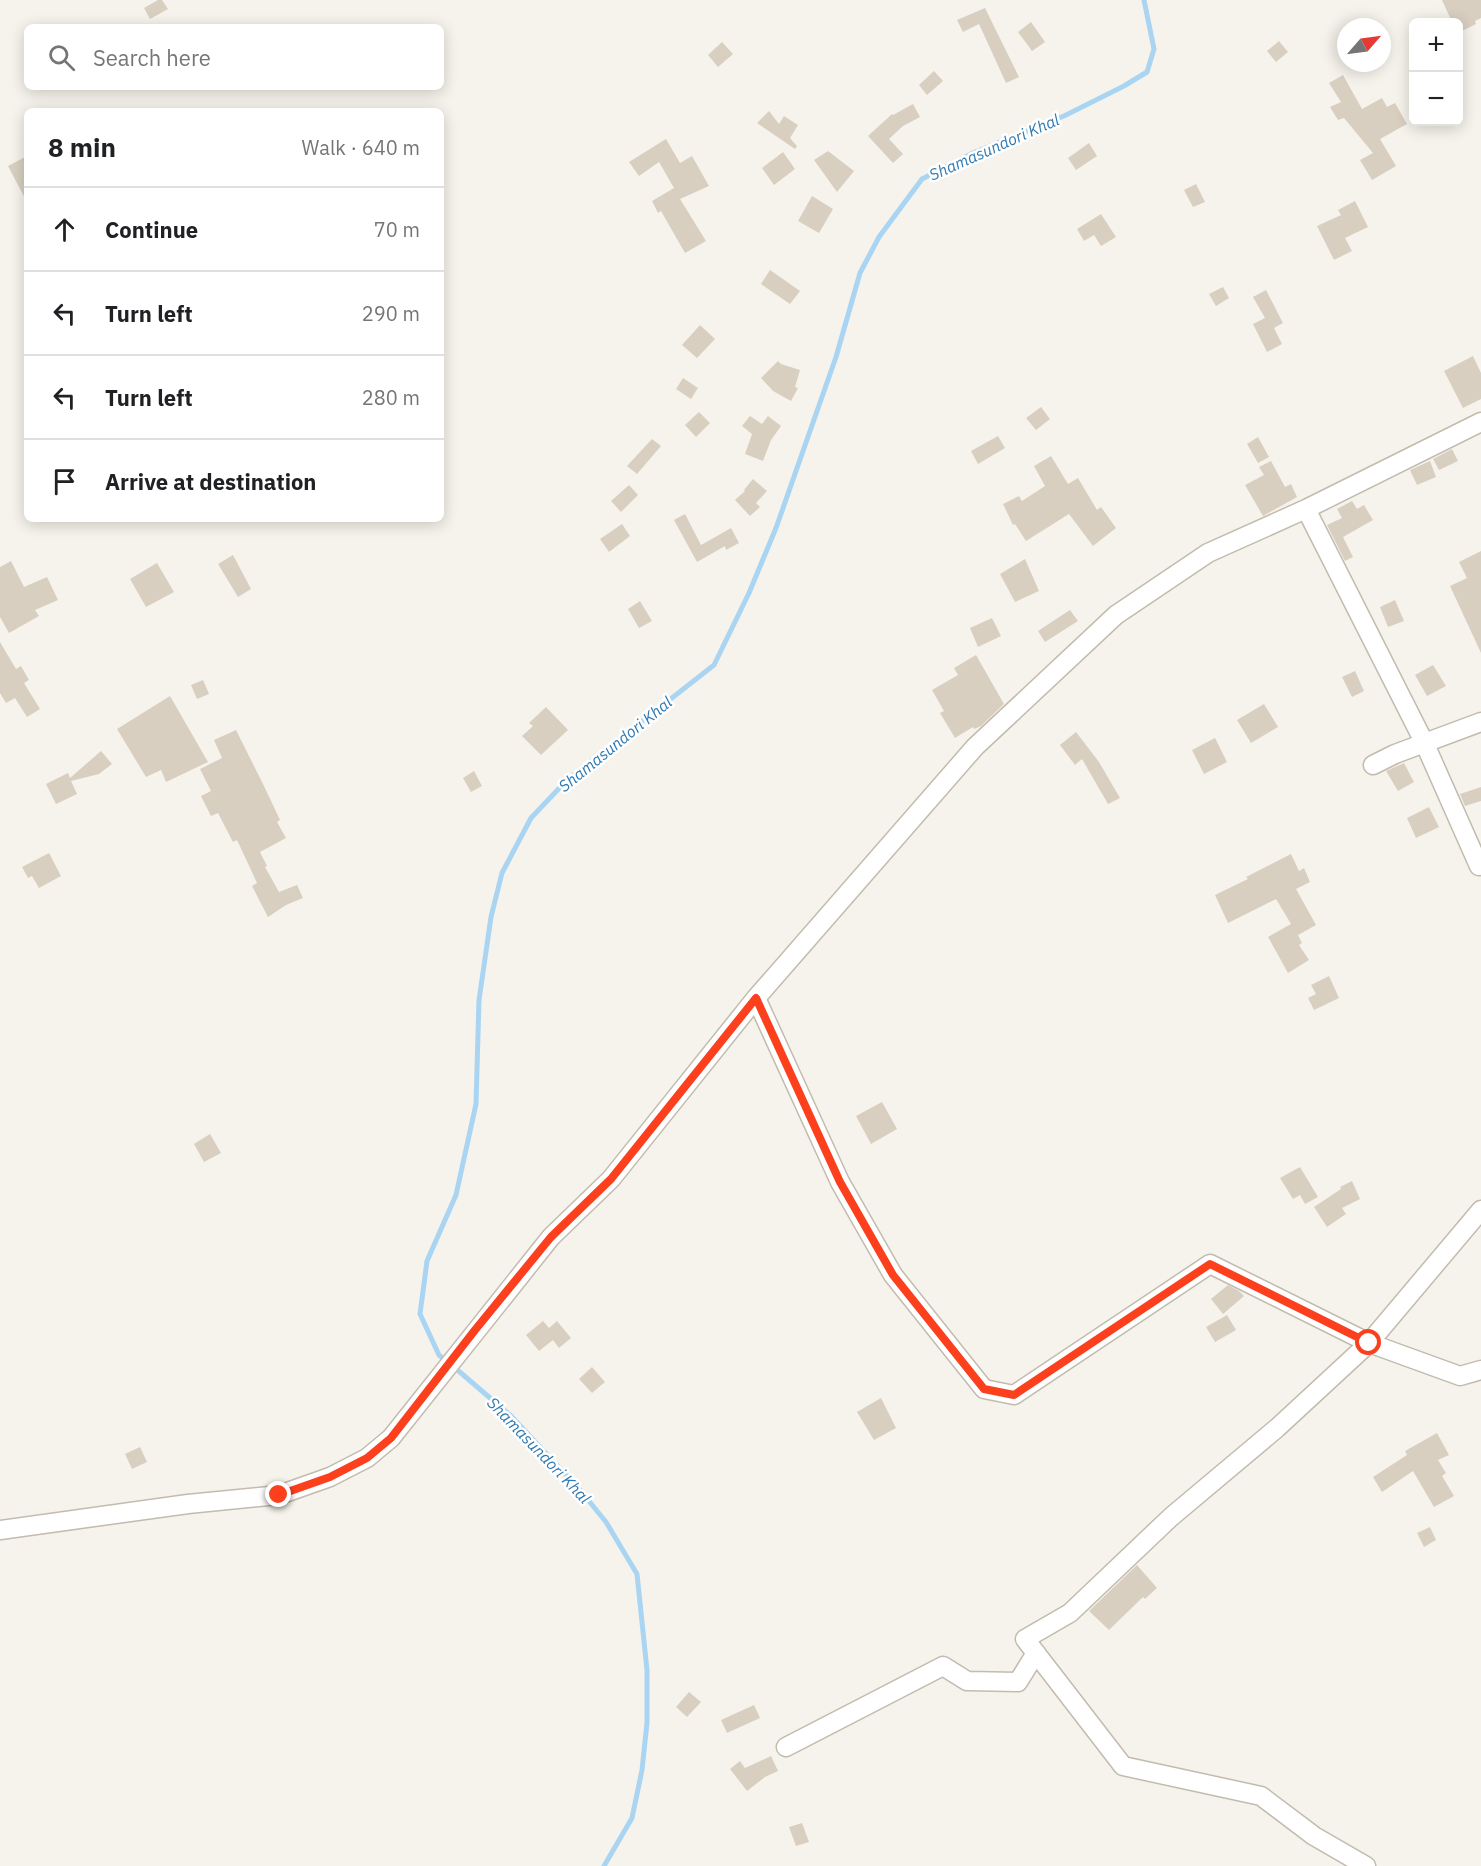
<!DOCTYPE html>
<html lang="en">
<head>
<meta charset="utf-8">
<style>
  :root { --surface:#fff; --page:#f6f6f6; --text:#202124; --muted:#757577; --line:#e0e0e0 }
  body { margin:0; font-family:"IBM Plex Sans",sans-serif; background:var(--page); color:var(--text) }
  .controls { position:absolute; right:18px; top:18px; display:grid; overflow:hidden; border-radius:9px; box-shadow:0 3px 15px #0003 }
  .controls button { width:54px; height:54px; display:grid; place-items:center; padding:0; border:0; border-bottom:2px solid var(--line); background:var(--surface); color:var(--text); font:30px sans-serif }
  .compass { position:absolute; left:1337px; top:18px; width:54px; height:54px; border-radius:50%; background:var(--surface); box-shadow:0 3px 15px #0003; rotate:62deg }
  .stop { position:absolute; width:18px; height:18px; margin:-14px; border:4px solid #fc3f1d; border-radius:50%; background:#fff }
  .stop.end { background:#fc3f1d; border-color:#fff; box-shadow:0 2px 6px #0008 }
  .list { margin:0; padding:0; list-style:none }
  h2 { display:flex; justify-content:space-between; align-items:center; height:78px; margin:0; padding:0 24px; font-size:26px }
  h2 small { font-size:20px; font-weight:400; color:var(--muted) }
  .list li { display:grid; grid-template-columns:39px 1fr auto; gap:18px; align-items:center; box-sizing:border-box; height:84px; padding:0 24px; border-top:2px solid var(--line) }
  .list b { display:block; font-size:22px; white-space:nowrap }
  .list em { font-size:20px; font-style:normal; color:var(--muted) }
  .icon { flex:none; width:33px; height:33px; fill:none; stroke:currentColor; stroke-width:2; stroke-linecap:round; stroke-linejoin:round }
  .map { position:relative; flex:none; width:1481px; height:1866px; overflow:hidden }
  .search { position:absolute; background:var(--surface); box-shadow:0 3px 15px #0003; left:24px; top:24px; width:420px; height:66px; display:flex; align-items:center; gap:15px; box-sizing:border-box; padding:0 21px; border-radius:9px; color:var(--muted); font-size:22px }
  .panel { position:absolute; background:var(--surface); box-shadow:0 3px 15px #0003; left:24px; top:108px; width:420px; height:414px; border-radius:9px }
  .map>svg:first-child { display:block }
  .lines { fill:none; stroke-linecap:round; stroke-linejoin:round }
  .stream { stroke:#a9d4f2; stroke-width:5 }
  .building { fill:#d8cfc1 }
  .minor-casing { stroke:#c2bbae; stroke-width:21 }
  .minor { stroke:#fff; stroke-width:18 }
  .route { stroke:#fc3f1d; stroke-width:8 }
  .labels { text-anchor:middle; stroke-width:5; stroke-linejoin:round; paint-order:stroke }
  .water-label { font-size:16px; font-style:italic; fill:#2e7ab2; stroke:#fff }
</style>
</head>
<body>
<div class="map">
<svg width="1481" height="1866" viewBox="0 0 1481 1866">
  <rect width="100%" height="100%" fill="#f6f3ec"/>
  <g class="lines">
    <!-- stream -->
    <path class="stream" d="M446,1361L439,1355L420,1314L427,1261L456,1195L476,1104L479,1000L491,917L502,873L531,818L566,781L714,665L749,593L776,528L836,357L860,273L879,237L922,179L973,153L1064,116L1124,86L1147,72L1154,49L1144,0
      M454,1367L511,1416L580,1490L606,1522L637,1574L647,1670V1723L642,1770L632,1818L604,1866"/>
  </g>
  <!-- building -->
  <path class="building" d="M158,0H162L168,9L150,19L144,8Z
    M1442,0H1481V18L1475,21L1476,24L1458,33V22H1452Z
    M985,8L1019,77L1006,83L979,24L963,32L957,20Z
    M1031,22L1045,42L1032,51L1018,32Z
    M1279,41L1288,52L1276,62L1267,51Z
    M722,42L733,54L718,67L708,55Z
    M934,71L943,81L927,95L919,85Z
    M1343,75L1362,109L1382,98L1387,107L1395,103L1407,124L1380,139L1396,166L1372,180L1360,160L1373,153L1344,118L1338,120L1330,107L1341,102L1329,83Z
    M913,104L920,117L903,126L889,139L903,154L893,163L868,136L892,114L893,115Z
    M769,111L779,124L784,116L798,125L790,138L797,146L795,149L757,123Z
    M666,139L680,163L692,156L709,186L680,199L706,241L685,253L661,211L658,213L652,201L674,188L659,162L639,176L629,162Z
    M1089,143L1097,156L1076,170L1068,158Z
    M828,151L854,171L837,192L814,160Z
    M783,152L795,169L774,185L762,168Z
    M27,156V202L8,166Z
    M1196,184L1205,202L1193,207L1184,190Z
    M812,196L833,209L819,233L798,221Z
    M1355,201L1368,227L1345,238L1352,251L1334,260L1317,226L1341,215L1338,210Z
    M1101,214L1116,237L1101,246L1094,235L1084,241L1077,229Z
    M770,270L800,291L790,304L761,284Z
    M1223,287L1229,298L1216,306L1209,294Z
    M1266,290L1283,323L1274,328L1282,344L1267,352L1253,324L1265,318L1253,297Z
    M700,325L715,339L697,358L682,345Z
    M1473,356L1481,373V399L1463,408L1444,371Z
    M778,361L781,364L800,370L795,387L798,388L791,401L773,391L761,378Z
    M683,378L698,388L691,399L676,389Z
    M1041,407L1050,419L1036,430L1026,418Z
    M699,412L710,423L696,437L685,425Z
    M750,416L762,424L768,416L781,426L771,440L763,461L745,454L752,434L742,426Z
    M998,436L1005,448L978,464L971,451Z
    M1258,437L1269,457L1258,463L1247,444Z
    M652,439L661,446L637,474L627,466Z
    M1452,449L1458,461L1439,470L1433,459Z
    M1051,456L1068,484L1078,478L1097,510L1101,507L1116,528L1093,546L1069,514L1026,541L1015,524L1013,525L1003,504L1019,496L1022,501L1045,486L1034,466Z
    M1271,461L1285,487L1291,484L1297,497L1263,516L1245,485L1264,475L1259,467Z
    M1430,461L1436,477L1417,485L1410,470Z
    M753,479L767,491L756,503L760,507L750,516L735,500L745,491L744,490Z
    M629,485L638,495L621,512L611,501Z
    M1352,501L1357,509L1364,505L1373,520L1343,537L1353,557L1345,561L1327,525L1342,518L1337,509Z
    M685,514L701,545L731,528L739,543L726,550L725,546L697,562L674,520Z
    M622,524L630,536L609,552L600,539Z
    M1481,551V653L1450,586L1467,578L1459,562Z
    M233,555L251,589L238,597L218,564Z
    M1025,559L1039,591L1015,602L1000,574Z
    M11,561L24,587L47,577L58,600L35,610L39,616L9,633L0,617V567Z
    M157,563L174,592L146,607L130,579Z
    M1395,600L1404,621L1388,627L1380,607Z
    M640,601L652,621L639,628L628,609Z
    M1070,610L1078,621L1045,642L1038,631Z
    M992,618L1001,636L978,647L970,628Z
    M0,642L16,669L21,666L29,680L24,683L40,709L27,717L15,698L6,703L0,693Z
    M976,655L1004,704L981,726L974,729L973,727L955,738L940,713L944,711L932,690L958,675L954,668Z
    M1433,665L1446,686L1427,696L1415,675Z
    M1355,671L1364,691L1352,697L1342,677Z
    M203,680L209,694L197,699L191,685Z
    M170,696L208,762L166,782L161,770L146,777L117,729Z
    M1264,704L1278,727L1251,743L1237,720Z
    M546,707L568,730L541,755L522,736L533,726L529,723Z
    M236,730L263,784L280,820L277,822L286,838L260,852L267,866L265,867L279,892L297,885L303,898L286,905L268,917L252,886L257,883L237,840L233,842L218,813L211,816L201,796L211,791L200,769L222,758L214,740Z
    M1076,732L1099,762L1120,798L1108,804L1082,759L1075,765L1060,745Z
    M1215,738L1227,762L1204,774L1192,750Z
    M101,751L112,764L99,774L71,781L77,794L56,804L46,784L68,773L70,778Z
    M1404,763L1414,782L1398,791L1386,771Z
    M474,771L482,786L471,792L463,778Z
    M1481,787V801L1465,806L1460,794Z
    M1429,807L1439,827L1416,838L1407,818Z
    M49,853L61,876L39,888L32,876L28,878L22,867Z
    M1291,854L1299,871L1304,868L1310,882L1296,889L1316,925L1298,935L1302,943L1299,945L1309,960L1288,973L1268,937L1291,924L1276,899L1228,923L1215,895L1248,879L1246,877Z
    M1329,976L1339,998L1314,1010L1308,998L1316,994L1311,985Z
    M882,1102L897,1129L871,1144L856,1116Z
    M210,1134L221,1153L204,1162L194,1144Z
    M1300,1167L1318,1197L1305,1204L1300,1195L1293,1199L1280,1178Z
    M1352,1181L1360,1199L1342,1208L1346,1214L1327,1227L1314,1207L1341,1189L1340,1187Z
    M1228,1285L1239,1291L1244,1296L1223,1314L1211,1299Z
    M1227,1315L1236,1330L1215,1342L1206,1327Z
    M543,1321L549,1328L557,1321L571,1338L559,1348L553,1340L539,1351L526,1335Z
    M592,1367L605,1382L592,1393L579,1379Z
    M881,1398L896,1428L874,1440L857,1412Z
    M1437,1433L1449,1455L1438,1460L1446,1473L1442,1476L1454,1496L1434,1507L1413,1471L1382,1492L1373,1477L1407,1455L1405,1451Z
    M140,1447L147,1462L132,1469L125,1454Z
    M1430,1527L1436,1540L1424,1547L1417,1533Z
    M1137,1565L1157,1588L1145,1599L1143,1597L1109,1630L1089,1611Z
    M689,1692L701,1702L687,1717L676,1707Z
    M754,1705L760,1718L727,1733L721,1720Z
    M771,1756L778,1771L765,1777L747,1791L730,1769L740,1761L745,1768Z
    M802,1823L809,1842L796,1846L789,1827Z"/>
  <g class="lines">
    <!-- minor casing -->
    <g class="minor-casing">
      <path id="minor" d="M1306,509L1424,742L1479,866
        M1373,765L1395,754L1481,722
        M756,998L840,1182L893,1275L984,1389L1014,1395L1210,1264L1369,1343L1481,1210
        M0,1530L188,1504L279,1495L330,1477L367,1458L391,1438L551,1237L611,1179L756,998L975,747L1116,615L1208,553L1306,509L1481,422
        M786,1747L943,1666L967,1681L1018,1682L1036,1653
        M1366,1866L1314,1836L1261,1796L1123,1766L1025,1639L1070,1613L1171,1517L1277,1428L1369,1343L1460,1376L1481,1370"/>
    </g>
    <!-- minor -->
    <use href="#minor" class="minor"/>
  </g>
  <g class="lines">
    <!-- route -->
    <path class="route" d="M279,1495L330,1477L367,1458L391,1438L475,1330L551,1237L611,1179L756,998L840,1182L893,1275L984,1389L1014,1395L1210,1264L1369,1343"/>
  </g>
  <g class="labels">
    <!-- water labels -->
    <g class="water-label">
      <text transform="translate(994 147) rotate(-24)" y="6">Shamasundori Khal</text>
      <text transform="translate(615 744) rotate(-39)" y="6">Shamasundori Khal</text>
      <text transform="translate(539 1450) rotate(46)" y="6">Shamasundori Khal</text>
    </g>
  </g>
</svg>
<div class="controls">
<button>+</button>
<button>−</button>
</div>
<svg class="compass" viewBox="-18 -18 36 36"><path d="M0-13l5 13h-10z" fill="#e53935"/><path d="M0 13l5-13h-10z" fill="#757577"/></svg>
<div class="stop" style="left:1369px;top:1343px"></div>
<div class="stop end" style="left:279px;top:1495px"></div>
<div class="search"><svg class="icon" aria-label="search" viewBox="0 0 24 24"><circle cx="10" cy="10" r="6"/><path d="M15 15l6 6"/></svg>Search here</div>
<section class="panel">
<h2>8 min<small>Walk · 640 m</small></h2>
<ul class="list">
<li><svg class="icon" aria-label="ahead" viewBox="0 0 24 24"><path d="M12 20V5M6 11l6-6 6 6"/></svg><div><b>Continue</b></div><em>70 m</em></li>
<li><svg class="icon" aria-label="left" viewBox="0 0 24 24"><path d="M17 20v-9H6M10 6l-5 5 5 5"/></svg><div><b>Turn left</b></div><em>290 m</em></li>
<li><svg class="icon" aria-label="left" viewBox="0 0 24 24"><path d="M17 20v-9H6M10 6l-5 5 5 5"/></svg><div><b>Turn left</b></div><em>280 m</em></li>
<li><svg class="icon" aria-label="arrive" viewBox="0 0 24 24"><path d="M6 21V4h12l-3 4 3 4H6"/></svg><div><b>Arrive at destination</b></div></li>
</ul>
</section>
</div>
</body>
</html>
